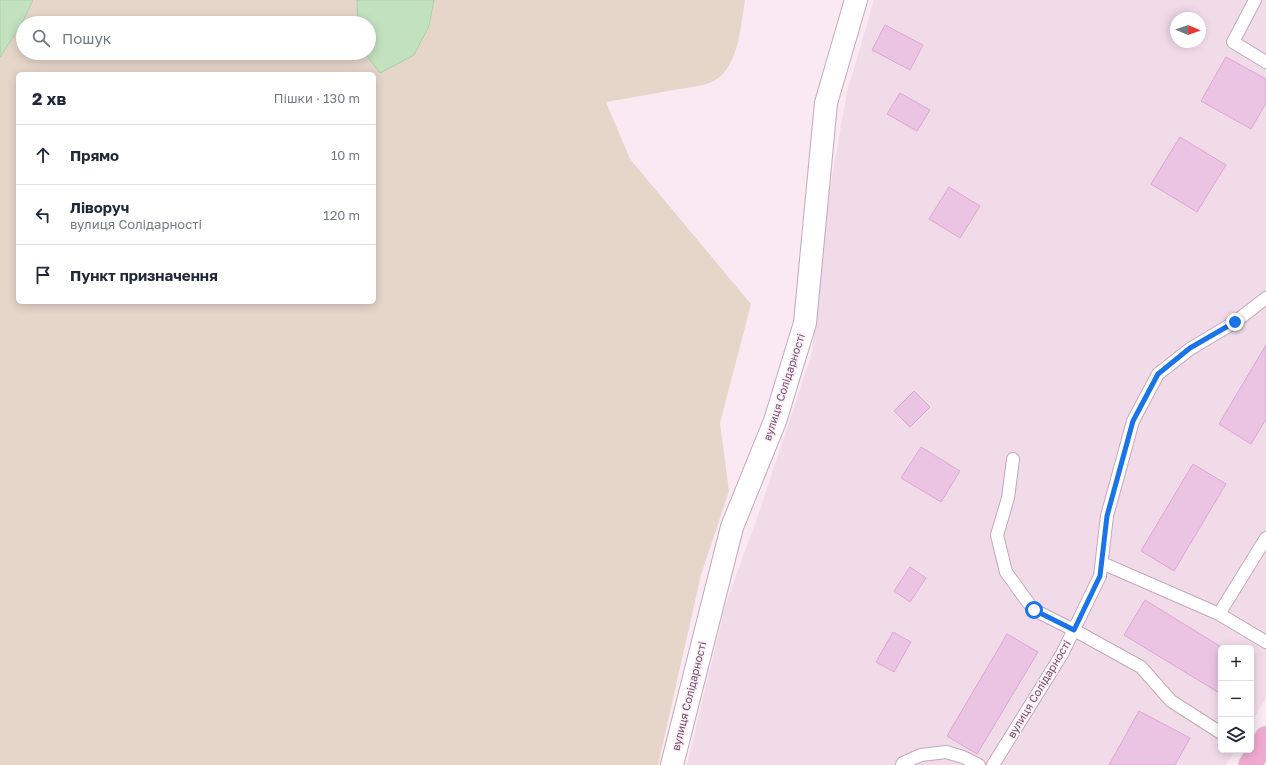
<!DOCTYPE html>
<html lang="uk">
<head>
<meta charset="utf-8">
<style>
  :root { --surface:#fff; --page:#f2f2f3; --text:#1f2937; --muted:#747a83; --line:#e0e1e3 }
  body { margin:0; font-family:"Golos Text",sans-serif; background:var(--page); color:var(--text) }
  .controls { position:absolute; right:12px; bottom:12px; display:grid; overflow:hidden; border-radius:6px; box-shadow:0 2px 10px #0003 }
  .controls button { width:36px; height:36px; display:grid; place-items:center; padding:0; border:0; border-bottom:1px solid var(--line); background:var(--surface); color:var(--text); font:20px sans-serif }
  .compass { position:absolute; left:1170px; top:12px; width:36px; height:36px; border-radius:50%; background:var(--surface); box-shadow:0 2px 10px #0003; rotate:92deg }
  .stop { position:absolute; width:12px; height:12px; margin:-9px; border:3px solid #1a73e8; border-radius:50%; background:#fff }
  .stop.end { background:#1a73e8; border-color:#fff; box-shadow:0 1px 4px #0008 }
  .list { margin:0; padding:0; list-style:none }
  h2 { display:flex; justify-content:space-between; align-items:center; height:52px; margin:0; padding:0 16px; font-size:17px }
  h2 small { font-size:13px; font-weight:400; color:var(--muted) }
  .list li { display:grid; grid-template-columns:26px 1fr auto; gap:12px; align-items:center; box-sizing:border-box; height:60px; padding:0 16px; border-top:1px solid var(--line) }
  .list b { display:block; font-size:15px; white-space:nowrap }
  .list p { margin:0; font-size:13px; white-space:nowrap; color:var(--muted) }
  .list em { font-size:13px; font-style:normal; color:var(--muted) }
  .icon { flex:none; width:22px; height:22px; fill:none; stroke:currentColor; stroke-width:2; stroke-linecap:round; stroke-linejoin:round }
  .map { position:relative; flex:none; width:1266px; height:765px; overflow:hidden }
  .search { position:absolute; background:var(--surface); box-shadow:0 2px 10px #0003; left:16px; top:16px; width:360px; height:44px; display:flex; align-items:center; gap:10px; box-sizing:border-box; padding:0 14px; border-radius:22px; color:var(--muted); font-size:15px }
  .panel { position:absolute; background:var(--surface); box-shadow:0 2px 10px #0003; left:16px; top:72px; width:360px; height:232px; border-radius:6px }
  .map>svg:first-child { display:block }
  .residential { fill:#f2dbe9; fill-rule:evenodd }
  .green { fill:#e6d5c9; fill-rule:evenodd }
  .water { fill:#c1e1bf; stroke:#a8d1a7 }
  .building { fill:#ecc4e3; stroke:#dca6d1 }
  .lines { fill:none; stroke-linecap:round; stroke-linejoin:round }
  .service-casing { stroke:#c3a8bc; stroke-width:14 }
  .minor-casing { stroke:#c3a8bc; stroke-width:24 }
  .primary-casing { stroke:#d2c7d0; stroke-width:24 }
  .service { stroke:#fff; stroke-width:12 }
  .minor { stroke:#fff; stroke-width:22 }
  .primary { stroke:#f0aad0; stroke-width:22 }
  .route { stroke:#1a73e8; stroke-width:5 }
  .labels { text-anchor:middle; stroke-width:3; stroke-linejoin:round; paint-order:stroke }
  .street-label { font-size:11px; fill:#71506b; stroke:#fdeff7 }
</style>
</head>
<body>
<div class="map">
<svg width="1266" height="765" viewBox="0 0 1266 765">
  <rect width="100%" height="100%" fill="#fae9f2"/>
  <!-- residential -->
  <path class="residential" d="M874,0H1266V698L1251,723V648H1221V750H1235L1226,765H687L725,606L757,518L812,353L821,239L847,92ZM1176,18H1200V42H1176Z"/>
  <!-- green -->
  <path class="green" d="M33,0H357L358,23H23V53H365L380,72L429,26L434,0H745C741,24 739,64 717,79C713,82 708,83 703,85L606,102L630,159L751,304L720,423L729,491L701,575L658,765H0V57L21,25ZM18,74H374V302H18Z"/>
  <!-- water -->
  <path class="water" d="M0,0H33L21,25L0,57Z
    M357,0H434L429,26L414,55L380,73L365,53H369V23H358Z"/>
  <!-- building -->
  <path class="building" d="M885,25L923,45L910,70L872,50Z
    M1226,57L1266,79V103L1251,129L1201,101Z
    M900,93L930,110L917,131L887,114Z
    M1180,137L1226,165L1197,212L1151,184Z
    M949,187L980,206L960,238L929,219Z
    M1266,345V419L1251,444L1219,424Z
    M914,391L930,407L910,427L894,411Z
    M921,447L960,471L941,502L901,478Z
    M1193,464L1226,484L1174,571L1141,551Z
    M910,567L926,578L910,602L894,591Z
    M1145,600L1223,648H1221V694L1124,635Z
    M893,632L911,642L894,672L876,662Z
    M1007,634L1038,652L977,754L947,736Z
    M1139,711L1190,738L1175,765H1109Z"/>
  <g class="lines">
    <!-- service casing -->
    <g class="service-casing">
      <path id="service" d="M1255,0L1233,42L1266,62
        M1013,459L1008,498L997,535L1006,572L1024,597L1034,610L1074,630L1141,667L1171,701L1221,733
        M1102,563L1219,614L1266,642
        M1219,614L1266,538
        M902,765L903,763L921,755L946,752L963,757L979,765
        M993,765L1062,654L1100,576L1107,516L1133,421L1158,374L1190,349L1235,322L1266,298"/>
    </g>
    <!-- minor casing -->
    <g class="minor-casing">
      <path id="minor" d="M672,765L732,527L775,421L805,323L826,103L856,0"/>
    </g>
    <!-- primary casing -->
    <g class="primary-casing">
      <path id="primary" d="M1250,765L1266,738"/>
    </g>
    <!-- service -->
    <use href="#service" class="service"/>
    <!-- minor -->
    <use href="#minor" class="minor"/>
    <!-- primary -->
    <use href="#primary" class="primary"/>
  </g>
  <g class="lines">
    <!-- route -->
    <path class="route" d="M1034,610L1074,630L1100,576L1107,516L1133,421L1158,374L1190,348L1235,322"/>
  </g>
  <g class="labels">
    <!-- street labels -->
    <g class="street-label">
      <text transform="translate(784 387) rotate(-72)" y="4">вулиця Солідарності</text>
      <text transform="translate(1039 689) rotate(-59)" y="4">вулиця Солідарності</text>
      <text transform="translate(689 696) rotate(-76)" y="4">вулиця Солідарності</text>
    </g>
  </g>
</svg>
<div class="controls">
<button>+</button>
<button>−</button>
<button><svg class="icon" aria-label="layers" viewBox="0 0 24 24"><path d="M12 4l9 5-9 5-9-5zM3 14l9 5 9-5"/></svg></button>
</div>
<svg class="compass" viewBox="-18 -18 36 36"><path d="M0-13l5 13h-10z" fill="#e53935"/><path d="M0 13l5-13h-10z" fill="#747a83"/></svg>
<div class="stop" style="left:1034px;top:610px"></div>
<div class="stop end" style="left:1235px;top:322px"></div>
<div class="search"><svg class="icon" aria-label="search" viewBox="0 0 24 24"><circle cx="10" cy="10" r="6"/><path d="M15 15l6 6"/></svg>Пошук</div>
<section class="panel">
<h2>2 хв<small>Пішки · 130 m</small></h2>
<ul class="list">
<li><svg class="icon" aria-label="ahead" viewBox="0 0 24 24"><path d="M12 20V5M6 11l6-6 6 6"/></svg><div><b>Прямо</b></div><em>10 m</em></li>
<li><svg class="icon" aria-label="left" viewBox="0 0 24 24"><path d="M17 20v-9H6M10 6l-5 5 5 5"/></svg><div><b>Ліворуч</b><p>вулиця Солідарності</p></div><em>120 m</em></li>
<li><svg class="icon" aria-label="arrive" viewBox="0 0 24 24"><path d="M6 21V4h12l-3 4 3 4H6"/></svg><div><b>Пункт призначення</b></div></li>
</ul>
</section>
</div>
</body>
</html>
